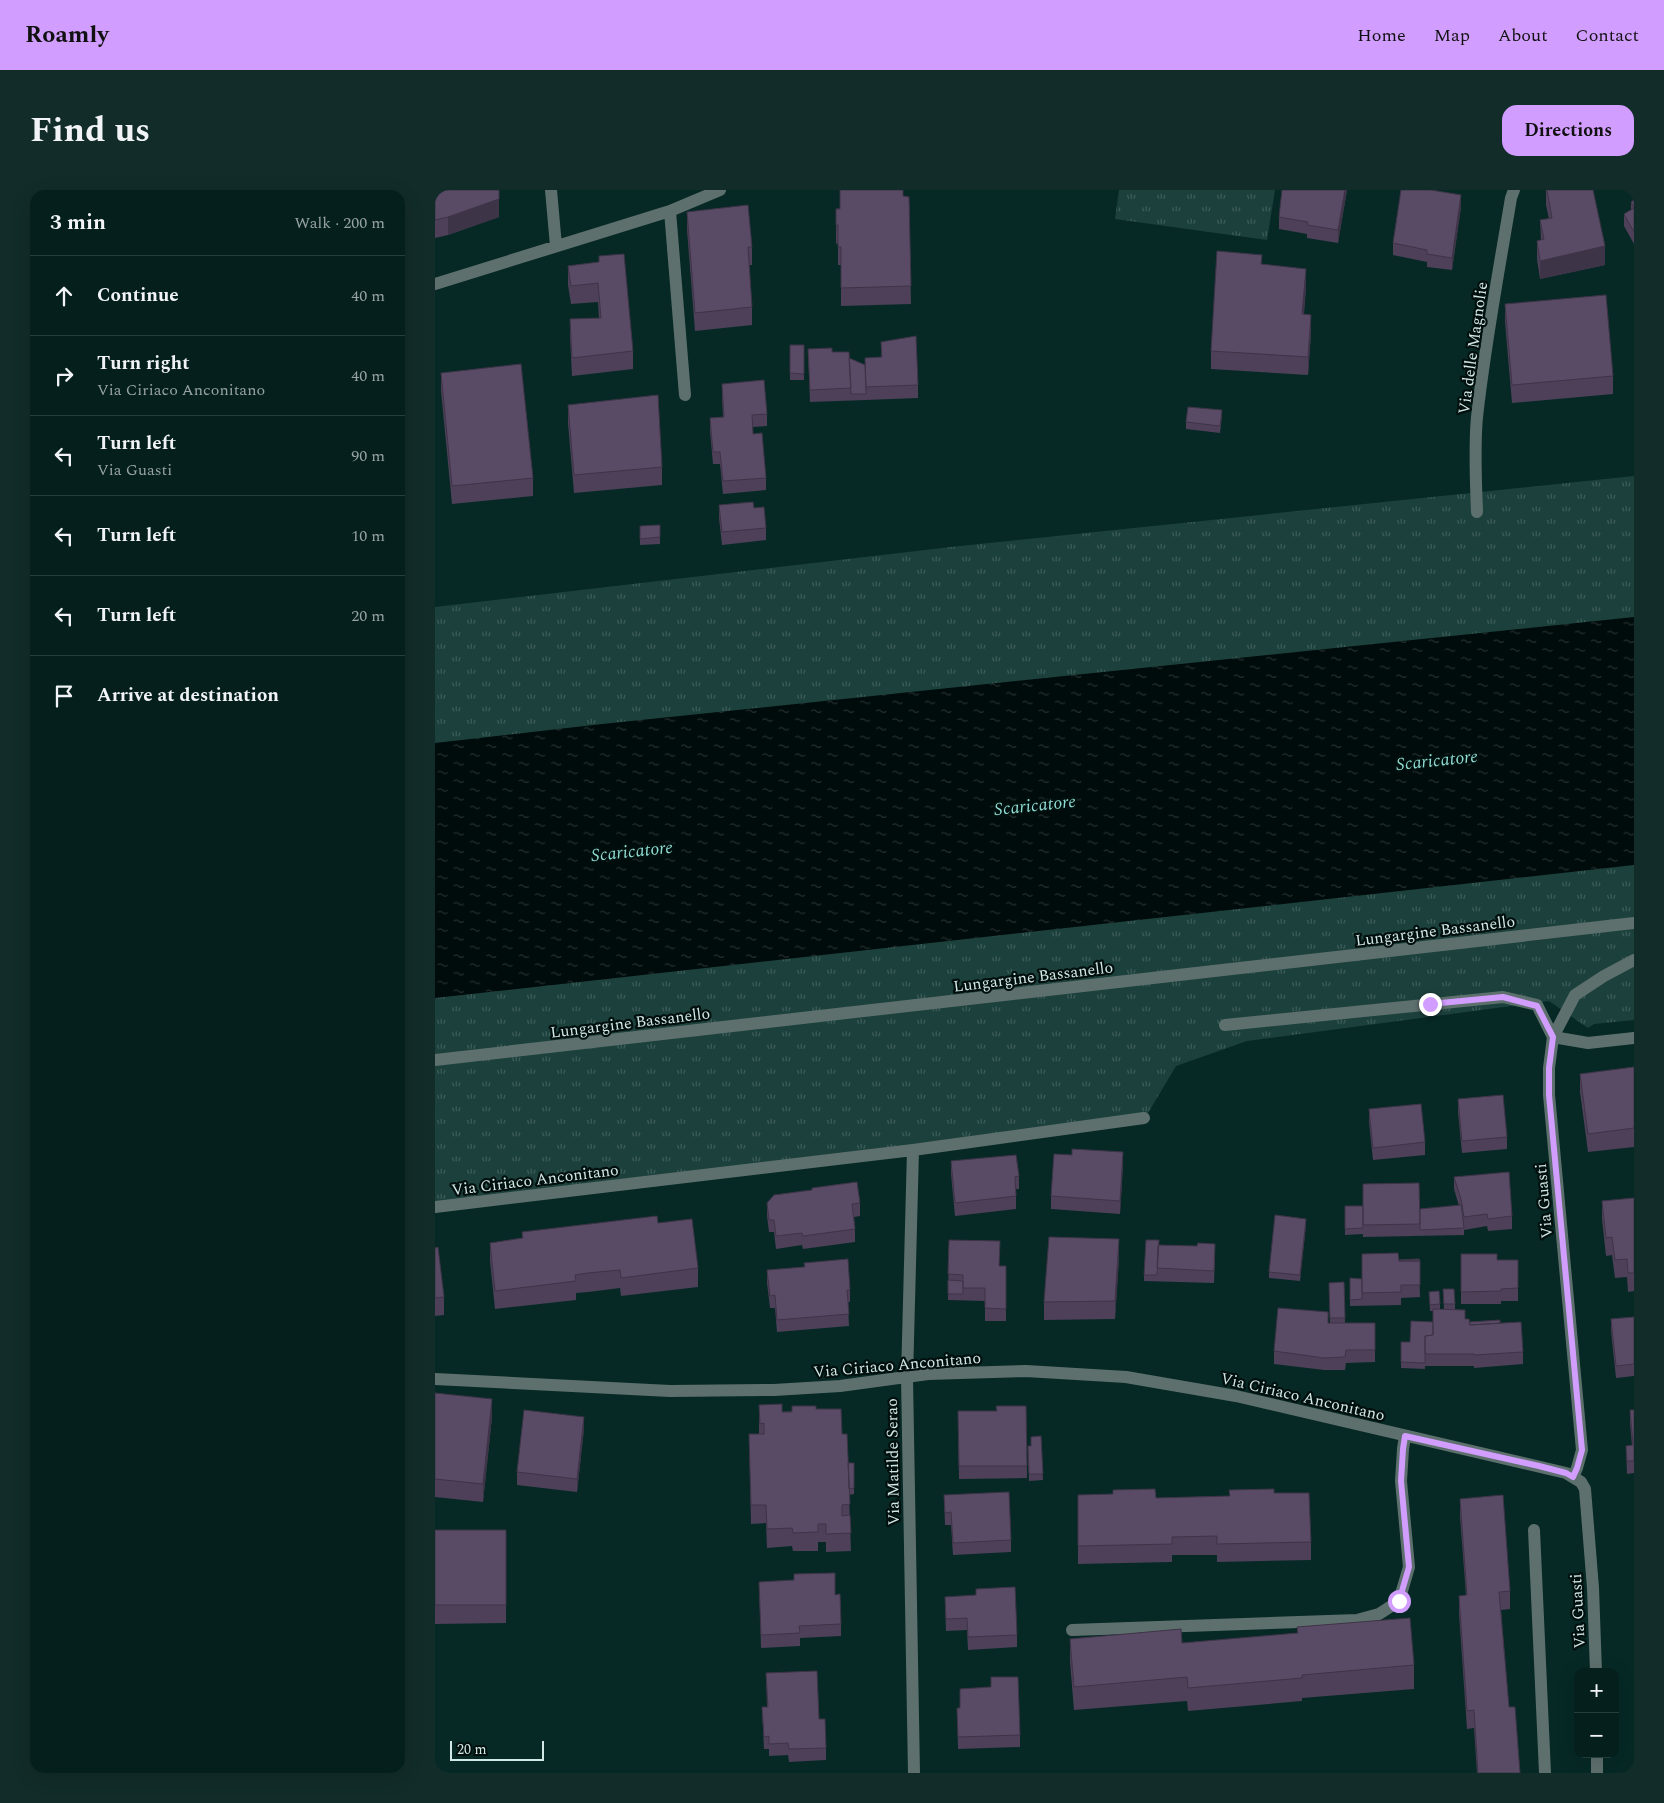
<!DOCTYPE html>
<html lang="en">
<head>
<meta charset="utf-8">
<style>
  :root { --surface:#041f1c; --page:#122c29; --text:#f1f3f6; --muted:#97a2a3; --line:#253d3b; --accent:#d19dfe }
  body { margin:0; font-family:Spectral,serif; background:var(--page); color:var(--text) }
  .controls { position:absolute; right:15px; bottom:15px; display:grid; overflow:hidden; border-radius:10px; box-shadow:0 5px 20px #0002 }
  .controls button { width:45px; height:45px; display:grid; place-items:center; padding:0; border:0; border-bottom:1px solid var(--line); background:var(--surface); color:var(--text); font:25px sans-serif }
  .scale { position:absolute; left:15px; bottom:12px; width:94px; box-sizing:border-box; padding-left:5px; border:2px solid #d2e8e5; border-top:0; font-size:14px; line-height:18px; white-space:nowrap; color:#d2e8e5; -webkit-text-stroke:4px #01100e; paint-order:stroke }
  .stop { position:absolute; width:15px; height:15px; margin:-11px; border:4px solid #d19dfe; border-radius:50%; background:#fff }
  .stop.end { background:#d19dfe; border-color:#fff; box-shadow:0 1px 5px #0008 }
  .list { margin:0; padding:0; list-style:none }
  h2 { display:flex; justify-content:space-between; align-items:center; height:65px; margin:0; padding:0 20px; font-size:21px }
  h2 small { font-size:16px; font-weight:400; color:var(--muted) }
  .list li { display:grid; grid-template-columns:32px 1fr auto; gap:15px; align-items:center; box-sizing:border-box; height:80px; padding:0 20px; border-top:1px solid var(--line) }
  .list b { display:block; font-size:19px; white-space:nowrap }
  .list p { margin:0; font-size:16px; white-space:nowrap; color:var(--muted) }
  .list em { font-size:16px; font-style:normal; color:var(--muted) }
  .icon { flex:none; width:28px; height:28px; fill:none; stroke:currentColor; stroke-width:2; stroke-linecap:round; stroke-linejoin:round }
  .map { position:relative; flex:none; width:1199px; height:1583px; overflow:hidden; border-radius:15px }
  header { display:flex; align-items:center; gap:30px; box-sizing:border-box; height:70px; padding:0 25px; background:var(--accent); color:#111 }
  header strong { font-size:24px }
  nav { display:flex; gap:28px; margin-inline-start:auto; font-size:18px }
  .intro { display:flex; align-items:center; justify-content:space-between; box-sizing:border-box; height:120px; padding:0 30px }
  h1 { margin:0; font-size:35px }
  .button { padding:12px 22px; border-radius:15px; background:var(--accent); color:#111; font-size:18px; font-weight:700 }
  main { display:flex; gap:30px; padding:0 30px }
  aside { flex:1; background:var(--surface); border-radius:15px; box-shadow:0 5px 20px #0002 }
  .map>svg:first-child { display:block }
  .grass { fill:url(#grass-tufts) }
  .water { fill:url(#water-ripples) }
  .lines { fill:none; stroke-linecap:round; stroke-linejoin:round }
  .minor { stroke:#5e706e; stroke-width:12 }
  .wall { fill:#4d4058 }
  .shaded-wall { fill:#3e3447 }
  .building { fill:#594a66; stroke:#3e3447 }
  .route { stroke:#d19dfe; stroke-width:6 }
  .labels { text-anchor:middle; stroke-width:4.5; stroke-linejoin:round; paint-order:stroke }
  .street-label { font-size:16px; fill:#d2e8e5; stroke:#01100e }
  .water-label { font-size:18px; font-style:italic; fill:#8fdcd3; stroke:#01100e }
</style>
</head>
<body>
<header>
<strong>Roamly</strong>
<nav><a>Home</a><a>Map</a><a>About</a><a>Contact</a></nav>
</header>
<div class="intro"><h1>Find us</h1><a class="button">Directions</a></div>
<main>
<aside>
<h2>3 min<small>Walk · 200 m</small></h2>
<ul class="list">
<li><svg class="icon" aria-label="ahead" viewBox="0 0 24 24"><path d="M12 20V5M6 11l6-6 6 6"/></svg><div><b>Continue</b></div><em>40 m</em></li>
<li><svg class="icon" aria-label="right" viewBox="0 0 24 24"><path d="M7 20v-9h11M14 6l5 5-5 5"/></svg><div><b>Turn right</b><p>Via Ciriaco Anconitano</p></div><em>40 m</em></li>
<li><svg class="icon" aria-label="left" viewBox="0 0 24 24"><path d="M17 20v-9H6M10 6l-5 5 5 5"/></svg><div><b>Turn left</b><p>Via Guasti</p></div><em>90 m</em></li>
<li><svg class="icon" aria-label="left" viewBox="0 0 24 24"><path d="M17 20v-9H6M10 6l-5 5 5 5"/></svg><div><b>Turn left</b></div><em>10 m</em></li>
<li><svg class="icon" aria-label="left" viewBox="0 0 24 24"><path d="M17 20v-9H6M10 6l-5 5 5 5"/></svg><div><b>Turn left</b></div><em>20 m</em></li>
<li><svg class="icon" aria-label="arrive" viewBox="0 0 24 24"><path d="M6 21V4h12l-3 4 3 4H6"/></svg><div><b>Arrive at destination</b></div></li>
</ul>
</aside>
<div class="map">
<svg width="1199" height="1583" viewBox="0 0 1199 1583">
  <defs>
    <pattern id="grass-tufts" width="24" height="20" patternUnits="userSpaceOnUse" patternTransform="scale(1.25)"><rect width="24" height="20" fill="#1c413d"/><path d="M3 7l-1-3M5 7V3M7 7l1-3M15 17l-1-3M17 17v-4M19 17l1-3" fill="none" stroke="#3c5c59"/></pattern>
    <pattern id="water-ripples" width="26" height="14" patternUnits="userSpaceOnUse" patternTransform="scale(1.25)"><rect width="26" height="14" fill="#000c0b"/><path d="M2 4q2-2 4 0t4 0M15 11q2-2 4 0t4 0" fill="none" stroke="#242f2e"/></pattern>
  </defs>
  <rect width="100%" height="100%" fill="#062926"/>
  <!-- grass -->
  <path class="grass" d="M684,0H840L832,50L680,29Z
    M1199,286V830L1159,834L1153,838L1114,811L812,851L741,876L713,923L479,959L0,1016V417L516,357Z"/>
  <!-- water -->
  <path class="water" d="M1199,427V675L0,808V553L167,534Z"/>
  <g class="lines">
    <!-- minor -->
    <path class="minor" d="M116,0L121,56
      M235,21L250,205
      M0,94L235,21L285,0
      M1042,322C1041,291 1039,259 1042,227C1050,154 1064,80 1076,8L1079,0
      M790,835L1068,807L1102,815L1118,847L1153,853L1199,848
      M0,870L1199,733
      M478,960L472,1188L479,1583
      M0,1017L478,960L709,928
      M0,1189L235,1201L339,1200L405,1196L493,1184L591,1181L691,1187L801,1206L1131,1283L1146,1292L1150,1299L1158,1398L1161,1482
      M1138,1287L1142,1278L1147,1260L1114,905V878L1118,847L1140,805L1169,786L1199,770
      M1099,1340L1110,1583
      M637,1440L922,1430L944,1424L964,1411L974,1377L966,1291L968,1259L970,1246
      M1162,1564V1583"/>
  </g>
  <!-- wall -->
  <path class="wall" d="M0,0L64,27L13,45L0,48Z
    M912,0L903,53L872,48V44L844,39V27Z
    M1111,0H1158L1170,75L1105,89L1102,69V51L1106,50L1105,30L1114,29L1111,15Z
    M468,6L474,7L476,114L406,116V75H403V53L401,54V19Z
    M1199,10V54L1189,36V24L1196,20V12Z
    M1026,17L1017,80L992,77V72L958,65V53Z
    M252,22L317,57V75H314L317,117V135L260,141L252,40Z
    M164,72L198,161V179L137,186L135,147V129L164,128L163,112L136,114L133,95V76Z
    M827,74L871,97L869,124L876,143L873,185L776,179V161Z
    M1070,114L1178,186V204L1077,213L1070,132Z
    M446,152L483,195V208L431,210V209V210L375,212L373,159L397,162L430,175L446,167Z
    M355,155H369V190H355Z
    M6,183L98,288V306L17,314L6,201Z
    M287,194L332,224V236L318,237V244L331,288V300L288,304L285,274H278L275,241V228L288,227L287,206Z
    M133,215L227,277V295L139,303L133,233Z
    M787,226L785,243L751,239V232Z
    M284,315L319,318L331,338V350L287,355L284,328Z
    M205,336L225,347V354L205,355Z
    M1199,877V957L1153,962L1145,902V884Z
    M1023,909L1072,947V959L1027,963L1023,922Z
    M934,919L990,952V965L938,970L934,932Z
    M516,971L584,986V999H581V1019L520,1026L516,984Z
    M688,975L685,1024L616,1019V1006Z
    M1019,987L1077,1026V1039L1053,1041L1052,1036L1029,1040V1045L928,1047V1044L910,1045V1016L985,1019L1024,1016L1019,999Z
    M1199,1008V1101L1193,1102L1192,1087L1180,1088L1177,1065L1171,1066L1167,1029V1011Z
    M332,1013H425V1026L419,1027L420,1039V1052L368,1059L367,1055L341,1059L339,1042H334L332,1026Z
    M223,1033L263,1078V1097L186,1106L185,1098L153,1102L141,1103V1110L60,1119L55,1071V1053L87,1048V1042Z
    M871,1035L865,1091L834,1088V1082Z
    M514,1050L565,1076H571V1131H550V1111L513,1110Z
    M724,1055L780,1067L779,1093L709,1091V1085Z
    M0,1058L9,1107V1125L0,1126Z
    M1026,1064L1062,1070H1083V1111H1066V1114H1026Z
    M684,1068L680,1129L609,1130V1112Z
    M984,1069L985,1107L966,1108V1115L915,1116V1088L927,1089L964,1070Z
    M369,1073L415,1100V1112H413L414,1136L342,1142L340,1118H335L332,1093V1080L369,1077Z
    M909,1092L910,1133H940V1172L911,1173L910,1180H889L839,1174V1161L895,1133L894,1093Z
    M1008,1099L1020,1114V1119L1034,1132L1065,1133L1088,1162V1174L1039,1178V1176H990V1172V1179L966,1178V1152H975L998,1132V1121H995L994,1102L1005,1114V1119H1009Z
    M1199,1127V1186L1181,1188L1176,1141V1129Z
    M0,1203L57,1227L48,1312L0,1307Z
    M324,1215L347,1222L381,1219L407,1244L413,1273H419V1304L414,1305L416,1361L391,1362V1352H383V1361H358L357,1356L332,1358L331,1333L316,1334L314,1244H324Z
    M591,1216L592,1288L524,1289L523,1221H561Z
    M1195,1220H1199V1283L1192,1284L1191,1256H1197L1195,1233Z
    M149,1239L142,1302L82,1295V1282Z
    M606,1246L608,1290L594,1291L593,1256H596Z
    M839,1303L876,1352V1370L782,1372V1365H737V1372L643,1374V1305L721,1308L794,1306Z
    M509,1305L576,1350V1362L518,1365L516,1335H510Z
    M1025,1309L1075,1401V1419L1066,1420L1074,1517L1085,1583H1042L1039,1538L1032,1539L1024,1424V1406L1031,1405L1025,1327Z
    M0,1340H71V1433L0,1434Z
    M324,1392L400,1405L406,1434V1446L365,1448V1456L326,1458Z
    M510,1407L582,1445V1457L533,1460L532,1440L511,1441Z
    M862,1437L979,1475V1499L867,1508V1511L753,1521L752,1511L639,1520L635,1472V1449L747,1453L862,1443Z
    M331,1483L384,1529L391,1558V1570L354,1572L353,1565L334,1566V1559H329L327,1517H332Z
    M556,1487L585,1545V1557L523,1559L522,1518H525V1499L556,1497Z"/>
  <!-- shaded-wall -->
  <path class="shaded-wall" d="M910,0H912L903,53V40Z
    M1026,5V17L1017,80V68Z
    M64,9V27L13,45V27Z
    M1170,56V75L1105,89V71Z
    M871,79V97L867,142V124Z
    M876,125V143L873,185V167Z
    M688,962V975L685,1024V1011Z
    M871,1029V1035L865,1091V1085Z
    M684,1049V1068L680,1129V1111Z
    M57,1209V1227L48,1312V1294Z
    M149,1227V1239L142,1302V1289Z"/>
  <!-- building -->
  <path class="building" d="M0,0H64V9L13,27L0,30Z
    M405,0H468V6L474,7L476,96L406,98V57H403V35H401V19H405Z
    M847,0H910L903,40L872,35L873,32L844,27Z
    M966,0H996L1026,5L1017,68L992,64V60L958,53Z
    M1112,0H1158L1170,56L1105,71L1102,51L1109,49L1105,30L1117,28Z
    M1199,10V18L1196,12Z
    M313,15L317,57H313L317,117L260,123L252,22Z
    M1199,18V42L1189,24Z
    M782,61L827,65L826,74L871,79L867,124L876,125L873,167L776,161Z
    M189,64L198,161L137,168L135,129L166,128L163,93L136,96L133,76L164,72V66Z
    M1171,105L1178,186L1077,195L1070,114Z
    M481,146L483,195L431,197L430,168L447,167L446,152Z
    M355,155H369V184L355,183Z
    M397,158V162H414L416,198L375,200L373,159Z
    M414,168L430,175L431,204H416Z
    M86,174L98,288L17,296L6,183Z
    M329,190L332,224L317,225L318,244L327,243L331,288L288,291L285,262H278L275,228L289,227L287,194Z
    M223,205L227,277L139,285L133,215Z
    M753,217L787,220L785,236L751,232Z
    M318,312L319,318L329,317L331,338L287,342L284,315Z
    M225,335V347L205,349V336Z
    M1199,877V938L1153,944L1145,884Z
    M1068,905L1072,947L1027,951L1023,909Z
    M986,914L990,952L938,958L934,919Z
    M637,959L688,962L685,1011L616,1006L619,964L637,965Z
    M581,965L584,986L580,987L581,1006L520,1013L516,971Z
    M1074,982L1077,1026L1053,1029L1052,1024L1029,1027L1026,1009L1019,987Z
    M422,992L425,1013L417,1014L420,1039L368,1046L367,1043L341,1046L339,1030H334L332,1013L339,1005L377,1000V998Z
    M984,993L985,1034L928,1035V994Z
    M1199,1008V1083H1193L1192,1069L1180,1070L1177,1047L1171,1048L1167,1011Z
    M1026,1015L1029,1038L985,1040V1019Z
    M910,1016H928V1038L910,1039Z
    M840,1025L871,1029L865,1085L834,1082Z
    M222,1026L223,1033L257,1029L263,1078L186,1088L185,1080L153,1083L140,1085L141,1091L60,1101L55,1053L88,1048L87,1042Z
    M614,1047L684,1049L680,1111L609,1112Z
    M514,1050L565,1051L564,1076H571V1119L550,1118V1098H528V1085L513,1084Z
    M711,1050H724L722,1085H709Z
    M763,1053L780,1054L779,1081L722,1078L723,1055L762,1056Z
    M3,1057L9,1107L0,1108V1058Z
    M963,1063L964,1071H985V1095H966V1102L927,1103V1064Z
    M1026,1064H1062V1070H1083V1098L1066,1099V1101L1026,1102Z
    M413,1069L415,1100H412L414,1124L342,1130L340,1105L335,1106L332,1080L370,1077L369,1073Z
    M984,1069L985,1071H964V1070Z
    M915,1088L927,1089V1109L915,1110Z
    M513,1090L528,1091V1104H513Z
    M909,1092L910,1128H895L894,1093Z
    M1008,1099H1019L1020,1114H1009Z
    M1004,1101L1005,1114L995,1115L994,1102Z
    M843,1118L893,1122V1133H940V1160H911L910,1167L889,1168L839,1161Z
    M998,1119L1030,1120V1129H1034L1035,1135L1086,1132L1088,1162L1039,1165V1164H990V1146L998,1145Z
    M1199,1127V1174L1181,1176L1176,1129Z
    M1065,1130V1133L1035,1135L1034,1132Z
    M976,1131L998,1132V1145L990,1146V1173L966,1172V1152H975Z
    M0,1203L57,1209L48,1294L0,1289Z
    M347,1214V1222H357V1216H381V1219H406L407,1244H412L415,1314L407,1315V1326L415,1325L416,1343L391,1344V1334H383V1342L358,1343L357,1338L332,1339L331,1315H316L314,1244H329V1233L325,1234L324,1215Z
    M561,1216H591L592,1276H524L523,1221H562Z
    M89,1220L149,1227L142,1289L82,1282Z
    M1195,1220H1199V1271H1192L1191,1256L1198,1255Z
    M606,1246L608,1284H594L593,1256H596V1247Z
    M413,1273H419V1298L414,1299Z
    M720,1299L721,1308L795,1306L794,1300L839,1299V1303H874L876,1352L782,1354V1346L737,1347V1354L643,1356V1305L678,1304V1300Z
    M574,1302L576,1350L518,1353L516,1322L510,1323L509,1305Z
    M1068,1305L1075,1401L1064,1402L1074,1517H1080L1085,1583H1043L1039,1520L1032,1521L1024,1406L1032,1405L1025,1309Z
    M0,1340H71V1415H0Z
    M400,1383V1405L405,1404L406,1434L364,1436L365,1443L326,1445L324,1392L359,1390V1384Z
    M580,1397L582,1445L533,1447L532,1428L511,1429L510,1407L541,1405V1399Z
    M975,1428L979,1475L867,1485V1488L753,1498L752,1487L639,1497L635,1449L746,1439L747,1453L863,1443L862,1437Z
    M382,1481L384,1529H390L391,1558L354,1559L353,1553L334,1554V1546L329,1547L327,1517H333L331,1483Z
    M556,1487H583L585,1545L523,1547L522,1518H525V1499L556,1497Z"/>
  <g class="lines">
    <!-- route -->
    <path class="route" d="M964,1411L974,1377L966,1291L968,1259L970,1246L1104,1276L1131,1283L1138,1287L1142,1278L1147,1260L1114,905V878L1118,847L1102,816L1068,807L995,814"/>
  </g>
  <g class="labels">
    <!-- street labels -->
    <g class="street-label">
      <text transform="translate(1037 158) rotate(-82)" y="6">Via delle Magnolie</text>
      <text transform="translate(1000 740) rotate(-7)" y="6">Lungargine Bassanello</text>
      <text transform="translate(598 786) rotate(-7)" y="6">Lungargine Bassanello</text>
      <text transform="translate(195 832) rotate(-7)" y="6">Lungargine Bassanello</text>
      <text transform="translate(100 989) rotate(-7)" y="6">Via Ciriaco Anconitano</text>
      <text transform="translate(1108 1011) rotate(-95)" y="6">Via Guasti</text>
      <text transform="translate(462 1174) rotate(-5)" y="6">Via Ciriaco Anconitano</text>
      <text transform="translate(868 1206) rotate(13)" y="6">Via Ciriaco Anconitano</text>
      <text transform="translate(457 1272) rotate(-91)" y="6">Via Matilde Serao</text>
      <text transform="translate(1142 1421) rotate(-93)" y="6">Via Guasti</text>
    </g>
    <!-- water labels -->
    <g class="water-label">
      <text transform="translate(1002 570) rotate(-6)" y="6">Scaricatore</text>
      <text transform="translate(600 615) rotate(-6)" y="6">Scaricatore</text>
      <text transform="translate(197 661) rotate(-6)" y="6">Scaricatore</text>
    </g>
  </g>
</svg>
<div class="controls">
<button>+</button>
<button>−</button>
</div>
<div class="scale">20 m</div>
<div class="stop" style="left:964px;top:1411px"></div>
<div class="stop end" style="left:995px;top:814px"></div>
</div>
</main>
</body>
</html>
